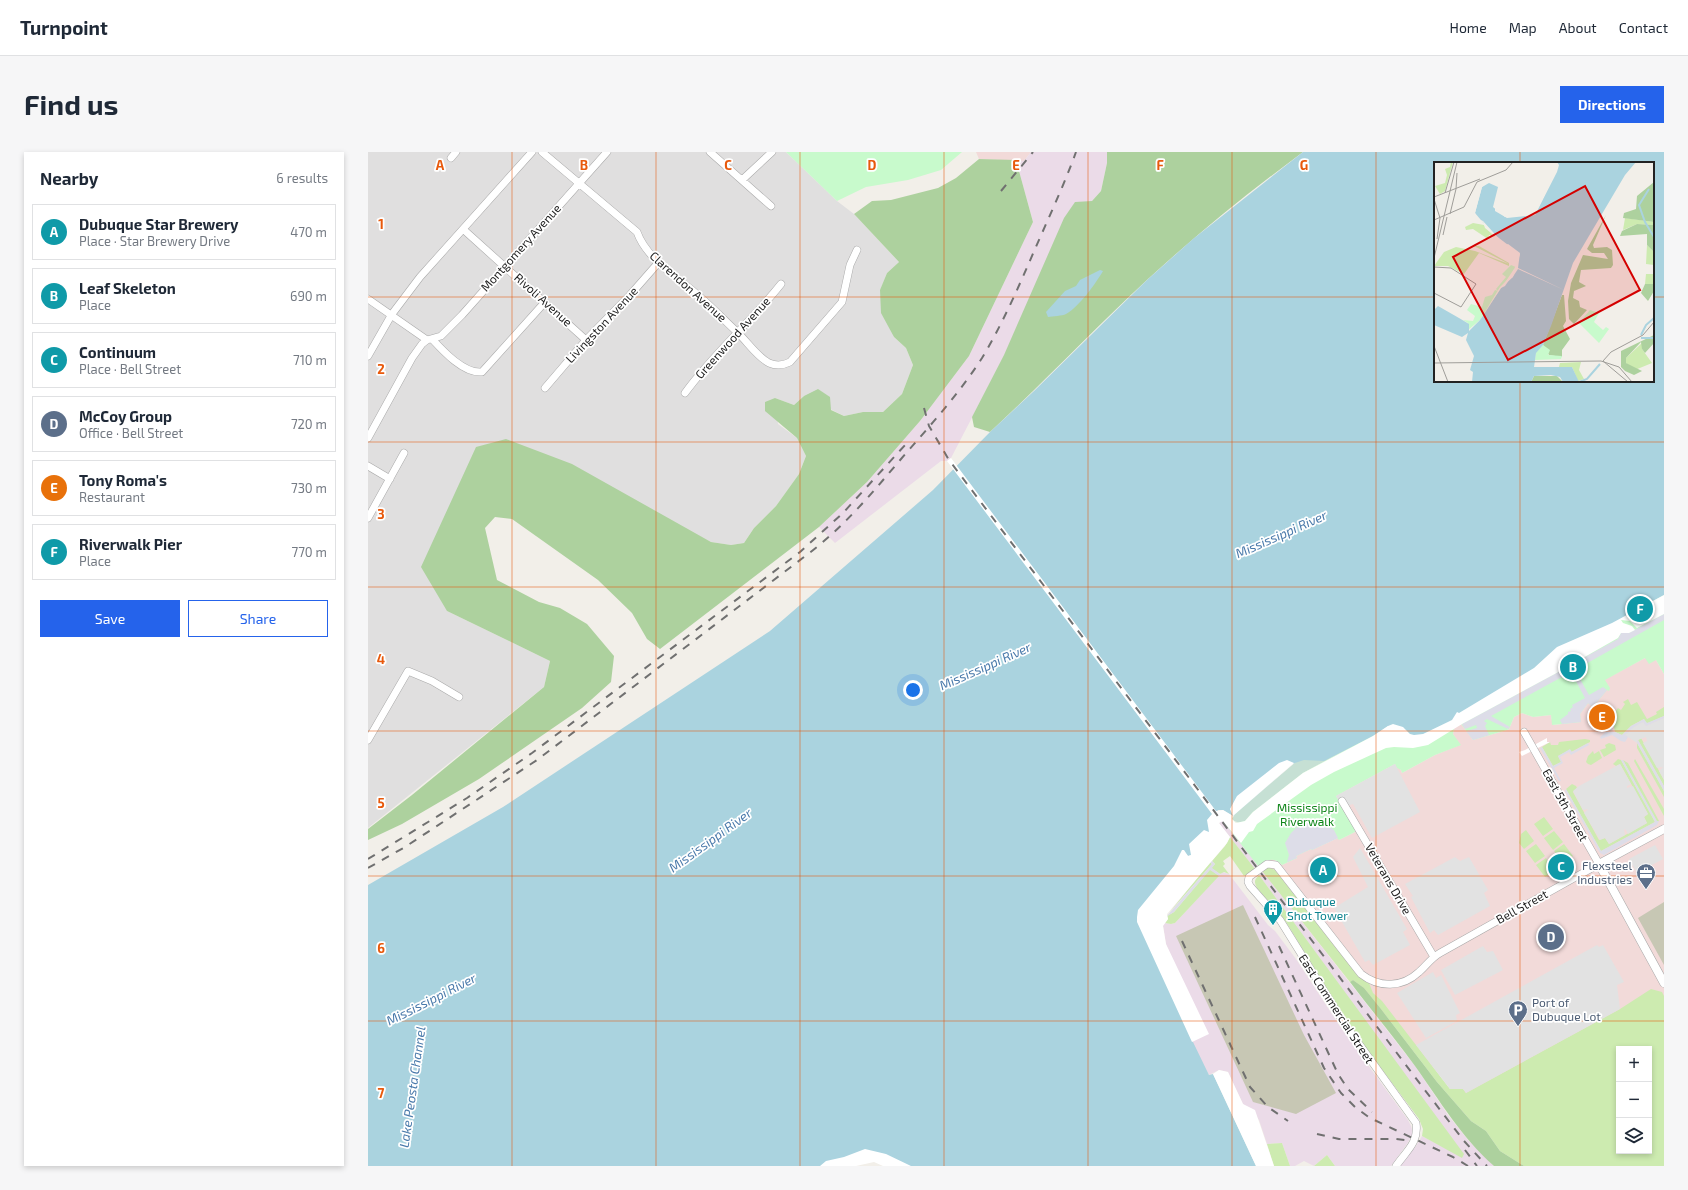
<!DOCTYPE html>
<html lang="en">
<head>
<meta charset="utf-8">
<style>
  :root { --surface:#fff; --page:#f6f6f7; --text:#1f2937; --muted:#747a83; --line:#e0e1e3; --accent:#2563eb }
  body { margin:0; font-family:"Exo 2",sans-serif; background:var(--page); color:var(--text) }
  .controls { position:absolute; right:12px; bottom:12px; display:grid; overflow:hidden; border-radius:0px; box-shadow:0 2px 6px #0003 }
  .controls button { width:36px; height:36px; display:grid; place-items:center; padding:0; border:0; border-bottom:1px solid var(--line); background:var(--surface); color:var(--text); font:20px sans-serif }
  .you { position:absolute; left:545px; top:538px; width:14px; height:14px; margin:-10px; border:3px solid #fff; border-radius:50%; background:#1a73e8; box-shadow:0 0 0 6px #1a73e833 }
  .badge { display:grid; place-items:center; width:26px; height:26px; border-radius:50%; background:var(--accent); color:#fff; font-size:13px; font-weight:700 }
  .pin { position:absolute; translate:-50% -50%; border:2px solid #fff; box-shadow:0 1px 4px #0006 }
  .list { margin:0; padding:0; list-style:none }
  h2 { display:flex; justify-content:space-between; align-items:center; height:52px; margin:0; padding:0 16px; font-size:17px }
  h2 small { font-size:13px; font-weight:400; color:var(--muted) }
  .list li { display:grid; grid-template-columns:26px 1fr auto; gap:12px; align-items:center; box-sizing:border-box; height:56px; margin:0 8px 8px; padding:0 8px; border:1px solid var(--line); border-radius:0px }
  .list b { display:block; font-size:15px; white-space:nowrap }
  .list p { margin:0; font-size:13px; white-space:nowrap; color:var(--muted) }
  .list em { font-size:13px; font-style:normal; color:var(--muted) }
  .actions { display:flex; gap:8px; padding:12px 16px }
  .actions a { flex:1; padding:9px 0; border:1px solid var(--accent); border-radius:0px; text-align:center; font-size:14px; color:var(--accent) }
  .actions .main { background:var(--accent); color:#fff }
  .icon { flex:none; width:22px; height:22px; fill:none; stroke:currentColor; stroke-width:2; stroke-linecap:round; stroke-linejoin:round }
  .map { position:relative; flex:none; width:1296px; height:1014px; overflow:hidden; border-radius:0px }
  header { display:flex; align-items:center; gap:24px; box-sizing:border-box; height:56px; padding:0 20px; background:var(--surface); border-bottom:1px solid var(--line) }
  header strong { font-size:19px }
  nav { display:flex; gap:22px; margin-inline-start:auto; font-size:14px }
  .intro { display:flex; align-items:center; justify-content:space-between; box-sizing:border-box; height:96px; padding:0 24px }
  h1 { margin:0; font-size:28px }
  .button { padding:10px 18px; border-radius:0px; background:var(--accent); color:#fff; font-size:14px; font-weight:700 }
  main { display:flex; gap:24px; padding:0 24px }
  aside { flex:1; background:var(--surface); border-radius:0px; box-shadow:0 2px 6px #0003 }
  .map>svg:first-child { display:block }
  .residential { fill:#e0dfdf }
  .commercial { fill:#f2dad9; fill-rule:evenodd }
  .industrial { fill:#ebdbe8 }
  .construction { fill:#c7c7b4 }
  .grass { fill:#cdebb0; fill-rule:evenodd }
  .forest { fill:#add19e }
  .wetland { fill:#c6e0d4 }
  .park { fill:#c8facc }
  .parking { fill:#e2e2e2 }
  .plaza { fill:#dddde8 }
  .water { fill:#aad3df; fill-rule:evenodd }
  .pier { fill:#fff }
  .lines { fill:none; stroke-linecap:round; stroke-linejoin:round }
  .minor-casing { stroke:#a9a9a9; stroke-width:8 }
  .tertiary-casing { stroke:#a9a9a9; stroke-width:9 }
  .minor { stroke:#fff; stroke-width:7 }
  .tertiary { stroke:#fff; stroke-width:8 }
  .rail { stroke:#707070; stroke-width:2; stroke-dasharray:8 8; stroke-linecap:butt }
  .grid { fill:none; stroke:#e8590c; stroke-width:1; stroke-opacity:0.55 }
  .labels { text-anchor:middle; stroke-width:3.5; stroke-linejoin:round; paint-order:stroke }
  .street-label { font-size:12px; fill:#222; stroke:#fff }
  .park-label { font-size:12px; fill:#0c8416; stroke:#fff }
  .service-label { font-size:12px; fill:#4e5e75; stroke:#fff; text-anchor:end }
  .culture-label { font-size:12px; fill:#0d838f; stroke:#fff; text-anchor:start }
  .water-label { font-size:13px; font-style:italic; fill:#4a7aab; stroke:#fff }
  .inset-river { fill:none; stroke:#aad3df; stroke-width:2 }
  .inset-road { fill:none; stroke:#9f9d99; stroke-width:1 }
  .view { fill:#d40000; fill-opacity:0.15; stroke:#d40000; stroke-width:2 }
  .inset-edge { fill:none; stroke:#222; stroke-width:2 }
  .grid-label { font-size:13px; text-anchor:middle; font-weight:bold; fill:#e8590c; stroke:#fff; stroke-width:3.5; stroke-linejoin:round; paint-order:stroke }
</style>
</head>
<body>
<header>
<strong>Turnpoint</strong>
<nav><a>Home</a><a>Map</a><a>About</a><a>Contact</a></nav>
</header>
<div class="intro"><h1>Find us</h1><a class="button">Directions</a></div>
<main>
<aside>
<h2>Nearby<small>6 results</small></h2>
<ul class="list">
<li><span class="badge" style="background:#0f9aa8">A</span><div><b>Dubuque Star Brewery</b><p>Place · Star Brewery Drive</p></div><em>470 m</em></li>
<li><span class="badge" style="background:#0f9aa8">B</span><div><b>Leaf Skeleton</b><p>Place</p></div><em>690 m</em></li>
<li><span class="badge" style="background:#0f9aa8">C</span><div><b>Continuum</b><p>Place · Bell Street</p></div><em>710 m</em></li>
<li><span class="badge" style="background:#5c6f8a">D</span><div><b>McCoy Group</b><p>Office · Bell Street</p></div><em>720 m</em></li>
<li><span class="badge" style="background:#e8710a">E</span><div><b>Tony Roma's</b><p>Restaurant</p></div><em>730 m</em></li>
<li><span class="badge" style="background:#0f9aa8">F</span><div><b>Riverwalk Pier</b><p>Place</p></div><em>770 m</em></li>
</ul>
<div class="actions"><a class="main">Save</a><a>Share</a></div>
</aside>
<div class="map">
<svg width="1296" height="1014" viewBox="0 0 1296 1014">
  <rect width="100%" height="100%" fill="#f2efe9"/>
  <!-- residential -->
  <path class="residential" d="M0,0H418L469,49L486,62L531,110L519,121L512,139L526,185L538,196L545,213L534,242L515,260H495L476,264L436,244L426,253L407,246L410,272L429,286L438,304L431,322L408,354L386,376L376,391L363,393L343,390L138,287L79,459L182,509L176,535L0,676Z"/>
  <!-- commercial -->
  <path class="commercial" d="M608,0H663L656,9L611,7Z
    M1277,506L1288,508L1296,522V1014H1156L985,828L982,830L890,714L897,709L903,707L909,709L914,713L929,706L928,704L943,697L944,698L970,686L971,688L987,680L986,674L968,644L1027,612L1033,618L1034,621L1067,603L1092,593L1085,582L1088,565L1105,588L1139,578L1141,577L1146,565L1154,561L1165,565L1183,563L1185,573L1212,570V562L1236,528ZM1251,897H1281V999H1251Z"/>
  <!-- industrial -->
  <path class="industrial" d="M663,0H739V11L733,39L724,49L662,154L583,306L579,309H573L467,391L451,375L499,330L552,269L601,204L665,70L648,8L656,9Z
    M855,668L890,713L886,716L851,671Z
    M854,720L861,722L900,773L907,779L928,807L973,876L1040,968L1043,974L1045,982L1039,992L1023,1014H967L959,1003L946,1014L936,1009L927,1014H922L914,991L899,992L891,968L875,952L860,920L851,918L841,923L824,890L798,792L795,773L797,771L803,772L807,771Z
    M895,720L1047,914L1080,963L1100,988L1126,1014H1032L1048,994L1054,984L1073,994L1095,1002L891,723Z"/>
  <!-- construction -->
  <path class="construction" d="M1296,750V813L1270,766Z
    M875,753L936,883L968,941L928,962L885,950L808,784Z"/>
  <!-- grass -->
  <path class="grass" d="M1260,547L1263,553L1269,550L1279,567L1289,562L1288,560L1296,555V564L1278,572L1276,567L1263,574L1254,583L1247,580L1245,571L1242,567L1250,556L1253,558L1257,552L1255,550Z
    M1273,586L1296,628V634L1270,588Z
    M1217,587L1222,588V590L1203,600L1202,598L1190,604L1193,610L1185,614L1174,595L1182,590L1183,593H1190L1191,590Z
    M1241,591L1247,593L1248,598L1236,605L1232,598L1238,596L1237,593Z
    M1269,591L1296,639V645L1269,596Z
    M1225,599L1226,602L1231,599L1234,606L1223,613L1220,612L1218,610L1220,604Z
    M1250,607L1253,608L1287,670L1233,699L1198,637L1204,632L1208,634L1209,636L1205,640L1231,688L1237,686L1241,692L1279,671L1276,665L1280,662L1252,612L1248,614L1245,612Z
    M1267,607L1296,657V664L1266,609Z
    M1255,608L1260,611L1291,669L1289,670Z
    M1176,665L1185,677L1175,684L1166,672Z
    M1158,678L1166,689L1156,697L1151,691L1153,682Z
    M1186,679L1195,690L1185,698L1176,686Z
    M862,685L887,717L876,724L862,704L855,709L857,712L855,714L861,722L856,720L852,722L843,716L847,712L844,709L857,694Z
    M1168,692L1177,704L1167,711L1158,699Z
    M1196,692L1205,704L1196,710L1192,707L1186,699Z
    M1178,706L1186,719L1177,725L1168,713Z
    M842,710L844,712L801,761Z
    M900,715L907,718L990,824L1001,831L1005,841L1014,849L1082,937H1095L1098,941L1252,857L1283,837L1294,840L1296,844V1014H1156L1132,999L1118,979L1103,969L1069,930L1013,857L996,836L985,828L982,830L894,719ZM1251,897H1281V999H1251Z
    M842,717L851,724L807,771L803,772L797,771L800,767L799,764L806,760Z
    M891,723L1096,1002L1094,1006L1054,984L1055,977L1051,967L983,876L918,770L889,736C886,730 886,728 891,723Z
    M914,991L922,1014H906L899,992Z
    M959,1003L967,1014H946Z"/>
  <!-- forest -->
  <path class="forest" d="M739,0H935C881,40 829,82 780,127C726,177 676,230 622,280L606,275L604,265L636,203L696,66L707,50L724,49L733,39L739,11Z
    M611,7L648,8L665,70L601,204L552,269L499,330L451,375L292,497L279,487L264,461L230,428L144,367L127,365L117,376L129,428L171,450L192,456L219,472L246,504L243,530L214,556L111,627L34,672L0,688V677L44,643L176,535L182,509L79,459L53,415L108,295L138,287L204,312L343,390L363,393L376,391L386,376L408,354L431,322L438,304L429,286L397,259V250L407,246L426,253L436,244L450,237L462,245L463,258L476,264L495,260H515L534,242L545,213L538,196L526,185L513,161L512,138L519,121L531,110L486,62L504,49L523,48L570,36L588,26Z
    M985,828L996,836L1013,857L1069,930L1103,969L1118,979L1132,999L1156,1014H1126C1093,985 1072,949 1047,914C1026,885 1003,858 982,830Z"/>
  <!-- wetland -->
  <path class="wetland" d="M992,590L935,621L885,660L877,669L872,671L866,669L864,667L867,662L936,603Z"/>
  <!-- park -->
  <path class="park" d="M418,0H594L573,18L540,28L498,35L469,49Z
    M1296,443V522L1288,508L1281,512L1277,506L1237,528L1242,536L1241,539L1239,538L1225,555L1220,551L1212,562L1213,570L1184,573L1183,563L1165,565L1154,561L1146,565L1141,577L1139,578L1105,588L1088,565L1085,582L1093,593L1067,603L1034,621L1033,618L1029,616L1027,612L968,644L986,674L987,680L971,688L969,686L944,698L943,697L928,704L929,706L914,713C906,704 898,708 890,714L848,660L865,664L864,667L868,671L877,669L885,660L935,621L992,590L1244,471Z"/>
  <!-- parking -->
  <path class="parking" d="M1296,566V628L1291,619L1295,615L1289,616L1275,591L1279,589L1278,585L1270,588L1269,591L1257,583L1262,577L1275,570L1278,574Z
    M1027,612L1052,660L1004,686L985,652L975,655L968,644Z
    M1252,612L1263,632L1259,634V636L1265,634L1280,662L1276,665L1279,671L1260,682L1258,678L1256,677L1257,683L1241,692L1237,686L1232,688L1216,661L1220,657L1215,658L1205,639L1211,634Z
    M1287,693L1295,707L1269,721L1261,707Z
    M992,696L1039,777L1035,780L1042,793L1005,813L1001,808L997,810L966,756L1000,735L985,705Z
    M1087,705L1092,709L1101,705L1120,738L1116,741L1122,754L1070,783L1066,778L1062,781L1043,745L1045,744L1037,732Z
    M1229,793L1231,795L1235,793L1256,830L1249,833L1252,857L1098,941L1095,937H1082L1048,893Z
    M1115,794L1119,800L1125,799L1135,818L1087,843L1073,818Z
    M1065,820L1068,826L1073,823L1092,861L1088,863L1089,869L1058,886L1029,841Z"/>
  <!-- plaza -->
  <path class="plaza" d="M1296,462V468L1207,518L1221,543L1235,535L1239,538L1225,555L1220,551L1212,562L1213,570L1194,572L1192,568L1200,562V560L1203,559L1202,557L1205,555L1204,553L1217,546L1203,520L1123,564L1142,575L1138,579L1140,577L1119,567L1116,569L1119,571L1117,574L1121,583L1105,588L1098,579L1109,576L1108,573L1097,577L1094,572L1196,517L1199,511H1206L1250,487L1253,481H1261Z
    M1296,564V566L1278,574L1275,570L1266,575L1257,583L1260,585L1257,590L1253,589L1244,583L1233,587L1232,585L1238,580H1242L1240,573L1242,571L1245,579L1254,583L1263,574L1276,567L1279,571Z
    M1270,588L1296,634V639L1269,591Z
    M1220,591L1221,593L1203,603L1201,600L1192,605L1195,611L1186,616L1193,629H1191L1172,596L1174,595L1185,614L1193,610L1190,604L1202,597L1204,600Z
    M1253,608H1255L1289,669H1291L1289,673L1236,703L1232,701L1197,639L1198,637L1233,699L1287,670Z
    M949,669L960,673L966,678L970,686L944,698L943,697L928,704L929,706L919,710L921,703L917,691L923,681L928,676L935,672Z
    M844,709L847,712L844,716L852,722L851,724L842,718L806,760L798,765L844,712L842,710Z"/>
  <!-- water -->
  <path class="water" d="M935,0H1296V443C1239,474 1183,508 1127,542C1111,552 1066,583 1049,584C1042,584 1038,580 1034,575L1020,574L1005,584L956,609L936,608L924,612L865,664L855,658H850L841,681L824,703L820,704L818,702L783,748L825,890L841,923L845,922L888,1014H534L507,1003L464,1014H0V733L135,655L402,479L565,338L622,280L666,239L779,128L825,87ZM1067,11H1285V229H1067Z
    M732,118L735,119C728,131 711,155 698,162C694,164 685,164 680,165L678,160L697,139L708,134L712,128Z"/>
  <!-- pier -->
  <path class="pier" d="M583,306L848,659L855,658L865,664L862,657L869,644L911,611L919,608L926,611L865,664L864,667L868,671L877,669L885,660L935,621L1005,584L1020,574L1025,572L1035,575L1042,582L1046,583L1055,582L1084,568L1089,560L1091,561L1166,516L1189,495L1244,471L1296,443V462L1269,476L1262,469L1253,468L1255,471L1264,474L1267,478L1261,481H1253L1250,486L1206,511H1199L1196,517L1094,572L1060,593L1045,596L1026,595L1018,596L966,620L943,633L889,672L885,679L881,680L873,691L855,669L851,671L862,685L859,691L799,762L800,767L795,774L798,792L841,882L824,890L769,770V765L770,758L806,714L814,698H816L820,704L823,703L821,692L836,678L841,680L839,668L844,662L579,309Z
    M1179,586V590H1182L1154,604L1151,600L1157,598Z
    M851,918L860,920L875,952L887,958L906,1014H888L845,922Z
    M497,997L518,1002L543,1014H515L506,1010L488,1014H452L458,1009L476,1005Z"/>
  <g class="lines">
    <!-- minor casing -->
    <g class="minor-casing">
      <path id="minor" d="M174,0L269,80C279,108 311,126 332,145C345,156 356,168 368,179C379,189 388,204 401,211C408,214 416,213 422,210L474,150L482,113L489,98
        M342,0L403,54
        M83,6L88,0
        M374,28L404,0
        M96,78L218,188
        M0,147L59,188L73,184L94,163L239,0
        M64,187C75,199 96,222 114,220L177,150
        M0,204L24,162L52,125L164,0
        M177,236L218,188L262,143L291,110
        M317,241C346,201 383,170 413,132
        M0,286L44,206L54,192L59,188
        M0,314L22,327
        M0,366L36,301
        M0,588L40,519L64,529L91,545
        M974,649L1066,805
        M1028,1014C1038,999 1051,991 1048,971L976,871L912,768L882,734L880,730L881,725L899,712L908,713L993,822C1011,836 1034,836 1051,820C1058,814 1063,806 1072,801L1231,712L1156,580"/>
    </g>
    <!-- tertiary casing -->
    <g class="tertiary-casing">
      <path id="tertiary" d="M1296,677L1231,712L1296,831"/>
    </g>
    <!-- minor -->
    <use href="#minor" class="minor"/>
    <!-- tertiary -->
    <use href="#tertiary" class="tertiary"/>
    <!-- rail -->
    <path class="rail" d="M633,39L665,0
      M556,256L561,274L581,308L1053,933L1096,989L1119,1014
      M0,707L99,646L164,601L432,400L475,361L538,292
      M0,716L37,695L169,608L440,402C473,377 500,346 527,314C557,279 589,245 614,206C635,171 651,134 667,97C681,65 696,33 708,0
      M887,765L956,916L973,941L987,955L1002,966L1085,1005L1100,1014
      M814,789L882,935L900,955L920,969
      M911,794L970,922L980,937L1004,960
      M949,982L971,987H1028L1044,989
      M1097,998L1109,1014"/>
  </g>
  <!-- grid -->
  <path class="grid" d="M144,0V1014M288,0V1014M432,0V1014M576,0V1014M720,0V1014M864,0V1014M1008,0V1014M1152,0V11M0,145H1067M1285,145H1296M1152,229V1014M0,290H1296M0,435H1296M0,579H1296M0,724H1296M0,869H1296"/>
  <!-- icons -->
  <defs>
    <g id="office-pin" transform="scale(1)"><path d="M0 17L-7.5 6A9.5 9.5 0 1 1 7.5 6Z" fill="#5c6f8a" stroke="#fff"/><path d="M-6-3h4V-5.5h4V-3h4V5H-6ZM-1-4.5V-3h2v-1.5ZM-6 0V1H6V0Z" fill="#fff"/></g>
    <g id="building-pin" transform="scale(1)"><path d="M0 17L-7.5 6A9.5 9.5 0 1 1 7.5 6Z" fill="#0f9aa8" stroke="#fff"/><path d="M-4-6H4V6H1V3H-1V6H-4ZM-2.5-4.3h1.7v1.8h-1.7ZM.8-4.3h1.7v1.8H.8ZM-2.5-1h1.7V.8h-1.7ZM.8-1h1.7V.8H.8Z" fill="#fff"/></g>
    <g id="parking-pin" transform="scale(1)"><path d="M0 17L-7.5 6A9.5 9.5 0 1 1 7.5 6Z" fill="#5c6f8a" stroke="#fff"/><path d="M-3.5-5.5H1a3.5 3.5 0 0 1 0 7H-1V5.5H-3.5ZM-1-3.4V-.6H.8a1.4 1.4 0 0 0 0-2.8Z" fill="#fff"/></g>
  </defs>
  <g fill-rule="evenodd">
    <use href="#office-pin" x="1278" y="721"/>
    <use href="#building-pin" x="905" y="757"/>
    <use href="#parking-pin" x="1150" y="858"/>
  </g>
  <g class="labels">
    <!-- street labels -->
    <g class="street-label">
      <text transform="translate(153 96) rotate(-48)" y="4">Montgomery Avenue</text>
      <text transform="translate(320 135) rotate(42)" y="4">Clarendon Avenue</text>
      <text transform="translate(175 148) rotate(42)" y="4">Rivoli Avenue</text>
      <text transform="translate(234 173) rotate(-47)" y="4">Livingston Avenue</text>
      <text transform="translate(365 186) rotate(-48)" y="4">Greenwood Avenue</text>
      <text transform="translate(1197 653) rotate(61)" y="4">East 5th Street</text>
      <text transform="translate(1020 727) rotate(60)" y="4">Veterans Drive</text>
      <text transform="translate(1154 755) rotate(-29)" y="4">Bell Street</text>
      <text transform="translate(968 857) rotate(57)" y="4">East Commercial Street</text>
    </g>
    <!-- park labels -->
    <g class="park-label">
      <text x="939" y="660">Mississippi<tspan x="939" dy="14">Riverwalk</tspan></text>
    </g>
    <!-- service labels -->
    <g class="service-label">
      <text x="1264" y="718">Flexsteel<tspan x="1264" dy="14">Industries</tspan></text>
      <text x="1164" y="855" text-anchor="start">Port of<tspan x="1164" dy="14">Dubuque Lot</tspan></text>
    </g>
    <!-- culture labels -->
    <g class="culture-label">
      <text x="919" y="754">Dubuque<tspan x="919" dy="14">Shot Tower</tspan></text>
    </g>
    <!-- water labels -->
    <g class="water-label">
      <text transform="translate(913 382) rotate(-24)" y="5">Mississippi River</text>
      <text transform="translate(617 514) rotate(-24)" y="5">Mississippi River</text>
      <text transform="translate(342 688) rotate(-36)" y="5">Mississippi River</text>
      <text transform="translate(63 847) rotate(-27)" y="5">Mississippi River</text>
      <text transform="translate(44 935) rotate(-82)" y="5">Lake Peosta Channel</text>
    </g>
  </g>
  <!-- overview -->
  <g transform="translate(1066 10)">
    <rect width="220" height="220" fill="#f2efe9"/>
    <path d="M17,0H19L11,29L6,32L1,24L11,21L13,13L11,7L16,5ZM191,56L220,60V63L203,62L189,68ZM39,61L50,63L61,75L55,73L54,77L39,67L32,68L31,65ZM213,83L220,90V103L212,102ZM40,84H45L75,101V104L45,91L30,112L14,104H0L10,90L22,85L41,89L75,102ZM212,112H220V122H211ZM209,180L208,187L218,201L201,208L192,201V196ZM147,200L145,208L150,217L144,219L138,205H125L126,201Z" fill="#cdebb0"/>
    <path d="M220,20V60L189,56L190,51L202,47L203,34ZM172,53L159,83L160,86L173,85L178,88L179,103L177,106L147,108L145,120L152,124L140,129L139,136L145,139L146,145L153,148L140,162L135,157L134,139L137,121L149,93L174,97L170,91H158L153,87ZM203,62L220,63V90L213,83V72L186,74L188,69ZM211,122H220V129L214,139L207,131ZM128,133H130L132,159L129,164L136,177L128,188V195L115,193L109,183ZM220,173V181L211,191L208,187L207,180L192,196V201L208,209L200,213L191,209L187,205V189ZM100,214H123L129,220H97Z" fill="#add19e"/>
    <path d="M77,103L84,106L80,107L46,158L34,168V161L29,158L39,159L41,154L33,148L37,142L48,145L51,135L58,133L61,128L64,129L62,127L72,115L68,112ZM156,148L165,151L160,160L169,168L172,165L175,167L165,181L145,161ZM109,183L116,188L114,193L128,194L127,197L101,198L102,190Z" fill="#c8facc"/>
    <path d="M123,0H202L191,13L139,101L117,164L109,183L102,191L100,205H138L145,220H129L126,215L117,213L100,214L97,220H38L39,210L36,208L40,194L32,178L34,171L28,175L0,163V148L4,144L25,156L35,162V169L46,158L67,126L79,115L86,92L57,70L41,51L48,25L55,21L64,25L59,45L71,55L101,53L123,10L125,3Z" fill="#aad3df"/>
    <path d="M123,2L124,5L101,53L73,56L61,49V37L62,47L71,53L100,52ZM56,19L48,25L41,51L44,57L49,59L68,80L51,66L49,60L42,58L39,51L46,24ZM74,82L86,91L84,106L130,128L84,107L78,116L81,106L77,115L71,124L67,126L46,158L66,125L77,114L81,105L84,92L72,83Z" fill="#f2efe9"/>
    <path class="inset-river" d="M215,27L205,43L211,60L220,75M207,173L212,163L220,156M207,176H220M145,220L153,217L166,202"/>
    <path class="inset-road" d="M22,27L23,11M11,31L20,0M0,35L46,17M0,37L6,56M16,52L22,27M0,58L30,45L43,20L72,8L79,0M9,73L13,55M3,77L6,56M0,96L23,0M0,105L17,106L42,122L27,145L0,131M0,184L14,220M0,201L167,199L185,205L198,220M194,220L169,199L177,190L209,173L220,160"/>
    <path class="view" d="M151,24L206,128L74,198L19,95Z"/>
    <rect width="220" height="220" class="inset-edge"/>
  </g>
  <g class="grid-label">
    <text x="72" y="18">A</text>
    <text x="216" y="18">B</text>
    <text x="360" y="18">C</text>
    <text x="504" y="18">D</text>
    <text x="648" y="18">E</text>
    <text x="792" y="18">F</text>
    <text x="936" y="18">G</text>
    <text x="13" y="77">1</text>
    <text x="13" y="222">2</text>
    <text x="13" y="367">3</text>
    <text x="13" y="512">4</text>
    <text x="13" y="656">5</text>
    <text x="13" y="801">6</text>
    <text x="13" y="946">7</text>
  </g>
</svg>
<div class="controls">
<button>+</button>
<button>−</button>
<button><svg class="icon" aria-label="layers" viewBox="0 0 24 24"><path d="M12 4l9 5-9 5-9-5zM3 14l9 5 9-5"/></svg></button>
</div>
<div class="you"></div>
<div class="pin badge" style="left:955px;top:718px;background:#0f9aa8">A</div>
<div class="pin badge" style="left:1205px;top:515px;background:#0f9aa8">B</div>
<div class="pin badge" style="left:1193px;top:715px;background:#0f9aa8">C</div>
<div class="pin badge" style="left:1183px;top:785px;background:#5c6f8a">D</div>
<div class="pin badge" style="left:1234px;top:565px;background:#e8710a">E</div>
<div class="pin badge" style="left:1272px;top:457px;background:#0f9aa8">F</div>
</div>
</main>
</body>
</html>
